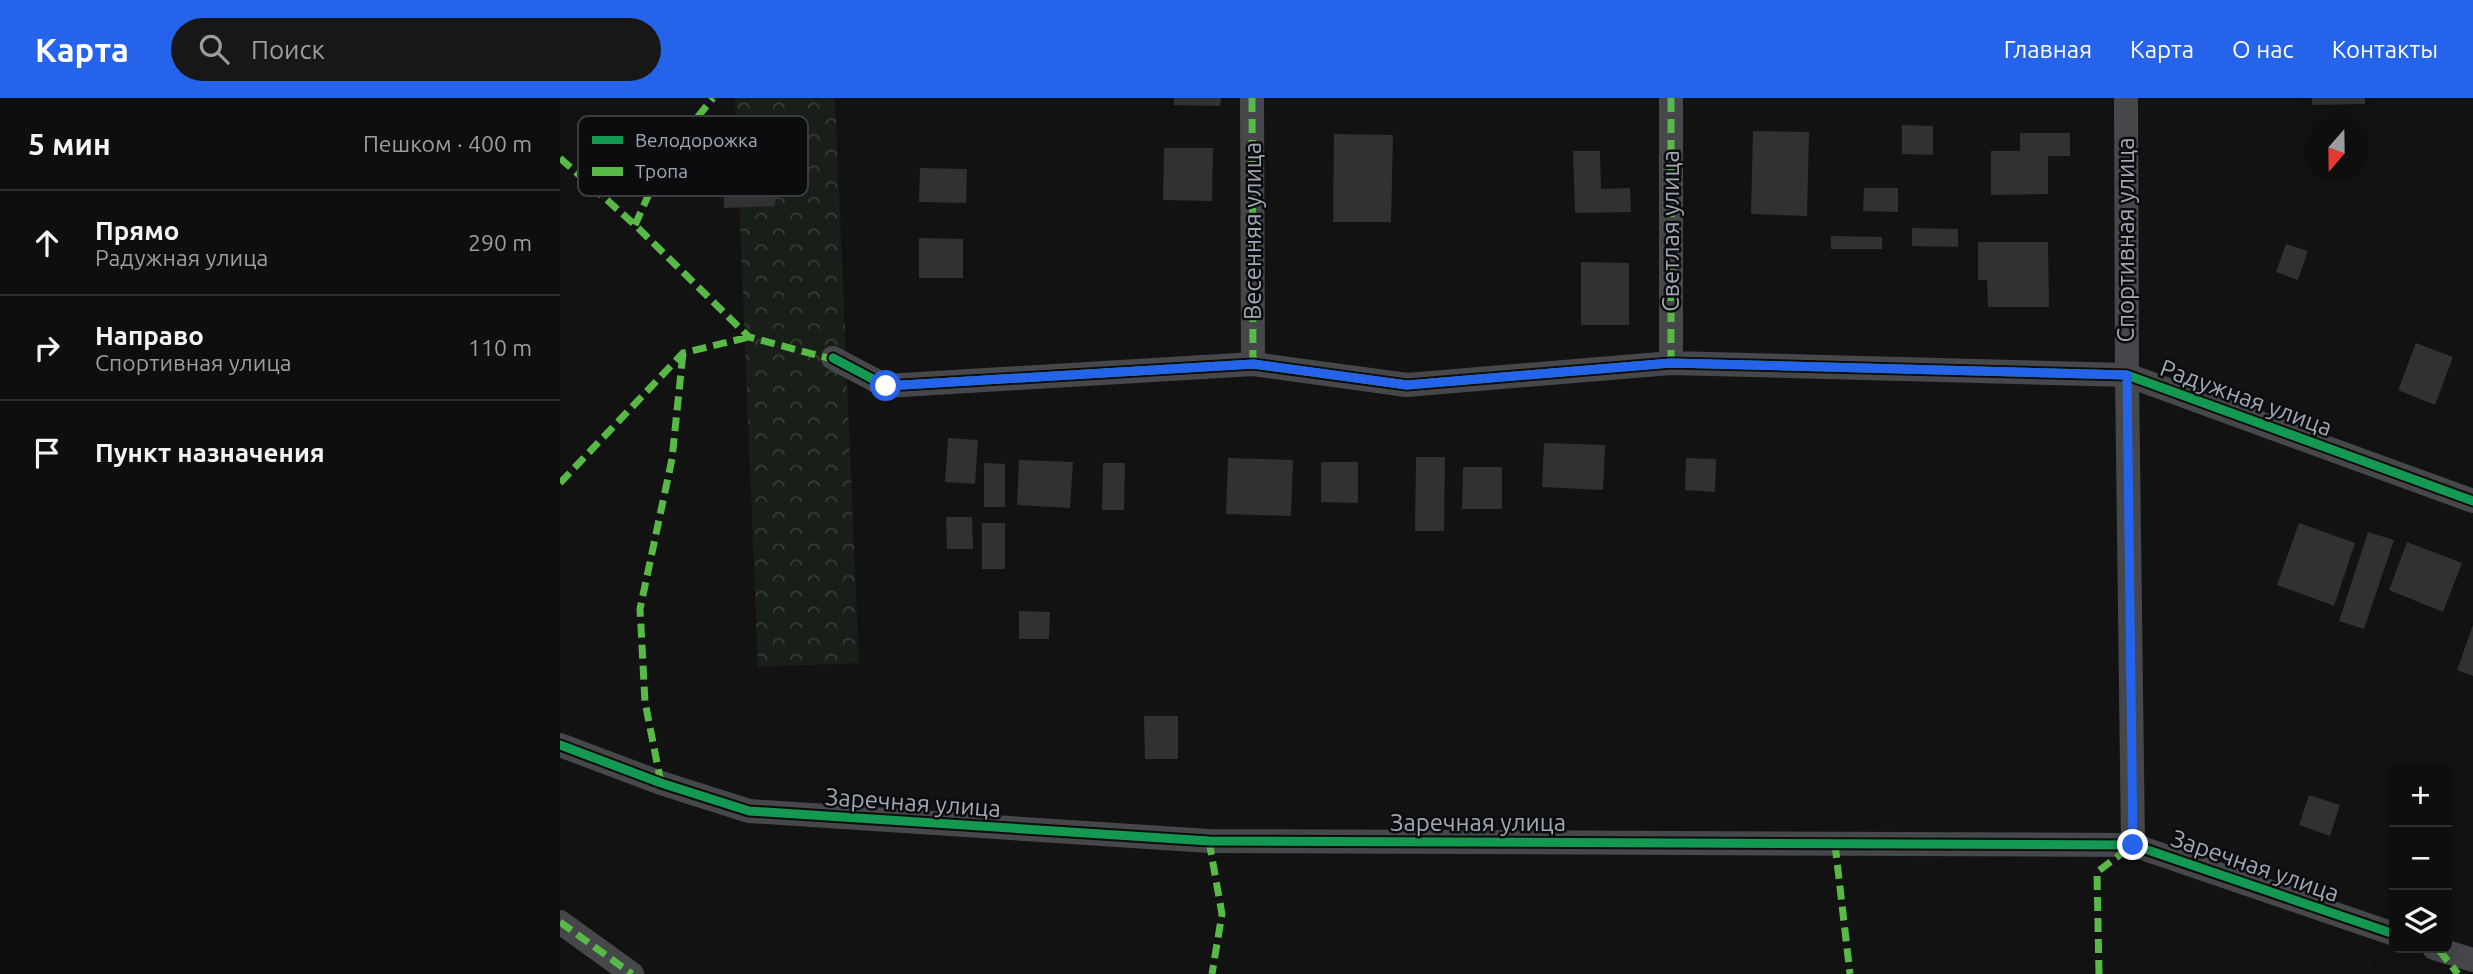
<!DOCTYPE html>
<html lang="ru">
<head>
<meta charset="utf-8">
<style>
  :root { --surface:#0e0e0e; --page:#171717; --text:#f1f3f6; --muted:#9b9c9e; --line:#2e2e2e; --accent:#2563eb }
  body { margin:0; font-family:Ubuntu,sans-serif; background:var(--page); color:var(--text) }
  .controls { position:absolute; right:21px; bottom:21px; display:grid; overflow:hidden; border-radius:10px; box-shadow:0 7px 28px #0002 }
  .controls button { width:63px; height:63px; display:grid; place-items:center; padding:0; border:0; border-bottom:2px solid var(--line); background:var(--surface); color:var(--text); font:35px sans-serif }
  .compass { position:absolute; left:1745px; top:21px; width:63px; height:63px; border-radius:50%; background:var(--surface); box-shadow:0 7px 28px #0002; rotate:200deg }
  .stop { position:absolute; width:21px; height:21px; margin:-16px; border:5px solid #2563eb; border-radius:50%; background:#fff }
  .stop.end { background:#2563eb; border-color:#fff; box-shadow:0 2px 7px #0008 }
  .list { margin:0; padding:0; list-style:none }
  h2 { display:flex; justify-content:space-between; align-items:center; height:91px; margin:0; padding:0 28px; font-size:30px }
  h2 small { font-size:23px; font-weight:400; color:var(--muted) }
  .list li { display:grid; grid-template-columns:46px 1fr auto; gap:21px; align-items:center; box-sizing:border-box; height:105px; padding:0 28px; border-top:2px solid var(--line) }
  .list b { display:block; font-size:26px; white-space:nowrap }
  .list p { margin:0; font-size:23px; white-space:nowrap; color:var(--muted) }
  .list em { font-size:23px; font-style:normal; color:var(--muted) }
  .icon { flex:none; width:38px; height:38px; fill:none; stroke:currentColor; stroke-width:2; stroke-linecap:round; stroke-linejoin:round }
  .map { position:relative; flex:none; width:1913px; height:876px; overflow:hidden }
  header { display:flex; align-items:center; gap:42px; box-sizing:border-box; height:98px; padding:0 35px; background:var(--accent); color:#fff }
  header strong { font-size:33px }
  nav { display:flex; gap:38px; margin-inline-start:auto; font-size:24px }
  .search { width:490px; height:63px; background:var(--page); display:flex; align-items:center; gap:18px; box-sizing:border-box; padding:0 24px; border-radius:38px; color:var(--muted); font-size:26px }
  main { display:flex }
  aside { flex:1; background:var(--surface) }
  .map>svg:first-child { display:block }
  .forest { fill:url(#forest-crowns) }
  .building { fill:#313133 }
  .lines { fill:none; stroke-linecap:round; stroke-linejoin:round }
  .minor { stroke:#46474b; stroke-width:24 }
  .quiet { stroke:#58b947; stroke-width:7; stroke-dasharray:14 7; stroke-linecap:butt }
  .cycleway-casing { stroke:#0c0c0e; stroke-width:13 }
  .cycleway { stroke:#139951; stroke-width:9 }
  .route { stroke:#2563eb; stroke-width:9 }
  .labels { text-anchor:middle; stroke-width:5; stroke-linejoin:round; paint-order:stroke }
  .street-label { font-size:24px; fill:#a1a8b5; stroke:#0c0c0e }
  .key { fill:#0c0c0e; stroke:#393b40; stroke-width:2 }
  .key-label { font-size:19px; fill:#a1a8b5 }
</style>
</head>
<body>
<header>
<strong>Карта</strong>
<div class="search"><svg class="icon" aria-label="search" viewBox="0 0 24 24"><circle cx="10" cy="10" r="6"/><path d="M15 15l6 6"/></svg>Поиск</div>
<nav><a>Главная</a><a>Карта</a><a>О нас</a><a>Контакты</a></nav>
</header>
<main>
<aside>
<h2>5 мин<small>Пешком · 400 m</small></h2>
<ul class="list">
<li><svg class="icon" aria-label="ahead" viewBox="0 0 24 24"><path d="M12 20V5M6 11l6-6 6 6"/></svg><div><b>Прямо</b><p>Радужная улица</p></div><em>290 m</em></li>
<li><svg class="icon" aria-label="right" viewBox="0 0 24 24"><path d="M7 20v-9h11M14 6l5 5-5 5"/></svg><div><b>Направо</b><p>Спортивная улица</p></div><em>110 m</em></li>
<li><svg class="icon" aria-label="arrive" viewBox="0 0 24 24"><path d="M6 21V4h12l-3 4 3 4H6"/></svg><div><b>Пункт назначения</b></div></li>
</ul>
</aside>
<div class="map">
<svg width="1913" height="876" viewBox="0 0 1913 876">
  <defs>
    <pattern id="forest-crowns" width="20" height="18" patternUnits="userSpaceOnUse" patternTransform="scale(1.75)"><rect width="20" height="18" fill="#181f18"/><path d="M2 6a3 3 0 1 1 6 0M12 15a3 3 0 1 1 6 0" fill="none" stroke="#363d37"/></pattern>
  </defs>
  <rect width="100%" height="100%" fill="#121212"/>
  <!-- forest -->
  <path class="forest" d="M175,0H275L299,565L198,569Z"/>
  <!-- building -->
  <path class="building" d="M614,0H661L660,8L614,7Z
    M1752,0H1805V6L1752,7Z
    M1342,27L1373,28V57L1342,56Z
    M1193,33L1249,34L1247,118L1191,116Z
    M1460,35H1510V58H1488V96L1431,97V53H1460Z
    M774,36L833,37L831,124H773Z
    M213,49L215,108L164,110L162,51Z
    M604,50H653L652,103L603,102Z
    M1013,53H1040L1041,91L1070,90L1071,114L1015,115Z
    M360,70L407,71L406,105L359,104Z
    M1304,90H1338V114L1303,113Z
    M1352,130L1398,131V149L1352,148Z
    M1271,138L1322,139V151H1271Z
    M359,140L403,141V180H359Z
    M1418,144H1488L1489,209H1428L1427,182H1418Z
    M1726,146L1748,153L1738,182L1716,174Z
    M1021,164L1069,165V227H1021Z
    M1856,245L1893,259L1875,307L1838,292Z
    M388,340L418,342L415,386L385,384Z
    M984,345L1045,347L1043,392L982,389Z
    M856,359H885L884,433H855Z
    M668,360L733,362L731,418L666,416Z
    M1126,360L1156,361L1155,394L1125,392Z
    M459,362L513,364L510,410L457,407Z
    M761,364H798V405L761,404Z
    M424,365L445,366V409H424Z
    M543,365H565L564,412H542Z
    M903,369H942V411H902Z
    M386,419H412L413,451H387Z
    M422,425H445V471H422Z
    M1739,425L1795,445L1774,508L1717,487Z
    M1808,434L1834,442L1804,531L1779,523Z
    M1847,444L1902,465L1883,514L1829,492Z
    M459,513L490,514L489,541H459Z
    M1913,527V578L1897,572Z
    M584,618H618V661H585Z
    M1749,697L1780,707L1770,738L1739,727Z"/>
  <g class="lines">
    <!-- minor -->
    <path class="minor" d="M692,0L693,266
      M1111,0V265
      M1566,0L1567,277L1573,747
      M273,260L326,288L693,266L847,287L1111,265L1567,277L1913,403
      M0,647L101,685L189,713L649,743L1573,747L1834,836
      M0,824L72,876
      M1874,850L1913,862"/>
    <!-- quiet -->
    <path class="quiet" d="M692,0L693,266
      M1111,0V265
      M0,60L75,127L189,239L279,263
      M75,127L106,58L153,0
      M0,385L123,255L189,239
      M101,685L85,604L80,511L112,361L123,255
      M649,743L662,816L652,876
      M1275,746L1290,876
      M0,824L72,876
      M1879,852L1898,876
      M1539,876L1537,774L1573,747"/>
    <!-- cycleway casing -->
    <g class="cycleway-casing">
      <path id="cycleway" d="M273,260L326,288L693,266L847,287L1111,265L1567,277L1913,403
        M0,647L101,685L189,713L649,743L1573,747L1834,836"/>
    </g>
    <!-- cycleway -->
    <use href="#cycleway" class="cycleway"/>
  </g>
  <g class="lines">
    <!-- route -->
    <path class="route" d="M326,288L694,266L847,287L1111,265L1567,277L1573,747"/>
  </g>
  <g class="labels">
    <!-- street labels -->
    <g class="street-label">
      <text transform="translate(693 133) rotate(-90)" y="8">Весенняя улица</text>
      <text transform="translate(1111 133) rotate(-90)" y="8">Светлая улица</text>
      <text transform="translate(1566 142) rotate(-90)" y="8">Спортивная улица</text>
      <text transform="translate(1686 300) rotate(20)" y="8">Радужная улица</text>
      <text transform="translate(353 705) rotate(4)" y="8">Заречная улица</text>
      <text x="918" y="733">Заречная улица</text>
      <text transform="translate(1695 768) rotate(19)" y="8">Заречная улица</text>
    </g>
  </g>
  <!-- legend -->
  <rect x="18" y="18" width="230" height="80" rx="10" class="key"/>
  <rect x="32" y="38" width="31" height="8" fill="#139951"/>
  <rect x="32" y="69" width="31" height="9" fill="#58b947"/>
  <g class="key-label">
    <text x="75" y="49">Велодорожка</text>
    <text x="75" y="80">Тропа</text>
  </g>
</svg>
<div class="controls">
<button>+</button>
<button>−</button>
<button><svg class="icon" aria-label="layers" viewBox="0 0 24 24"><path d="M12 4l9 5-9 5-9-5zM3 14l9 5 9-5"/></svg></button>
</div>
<svg class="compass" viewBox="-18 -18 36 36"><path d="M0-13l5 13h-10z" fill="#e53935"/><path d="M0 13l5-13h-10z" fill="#9b9c9e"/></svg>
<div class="stop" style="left:326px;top:288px"></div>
<div class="stop end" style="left:1573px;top:747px"></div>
</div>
</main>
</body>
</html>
